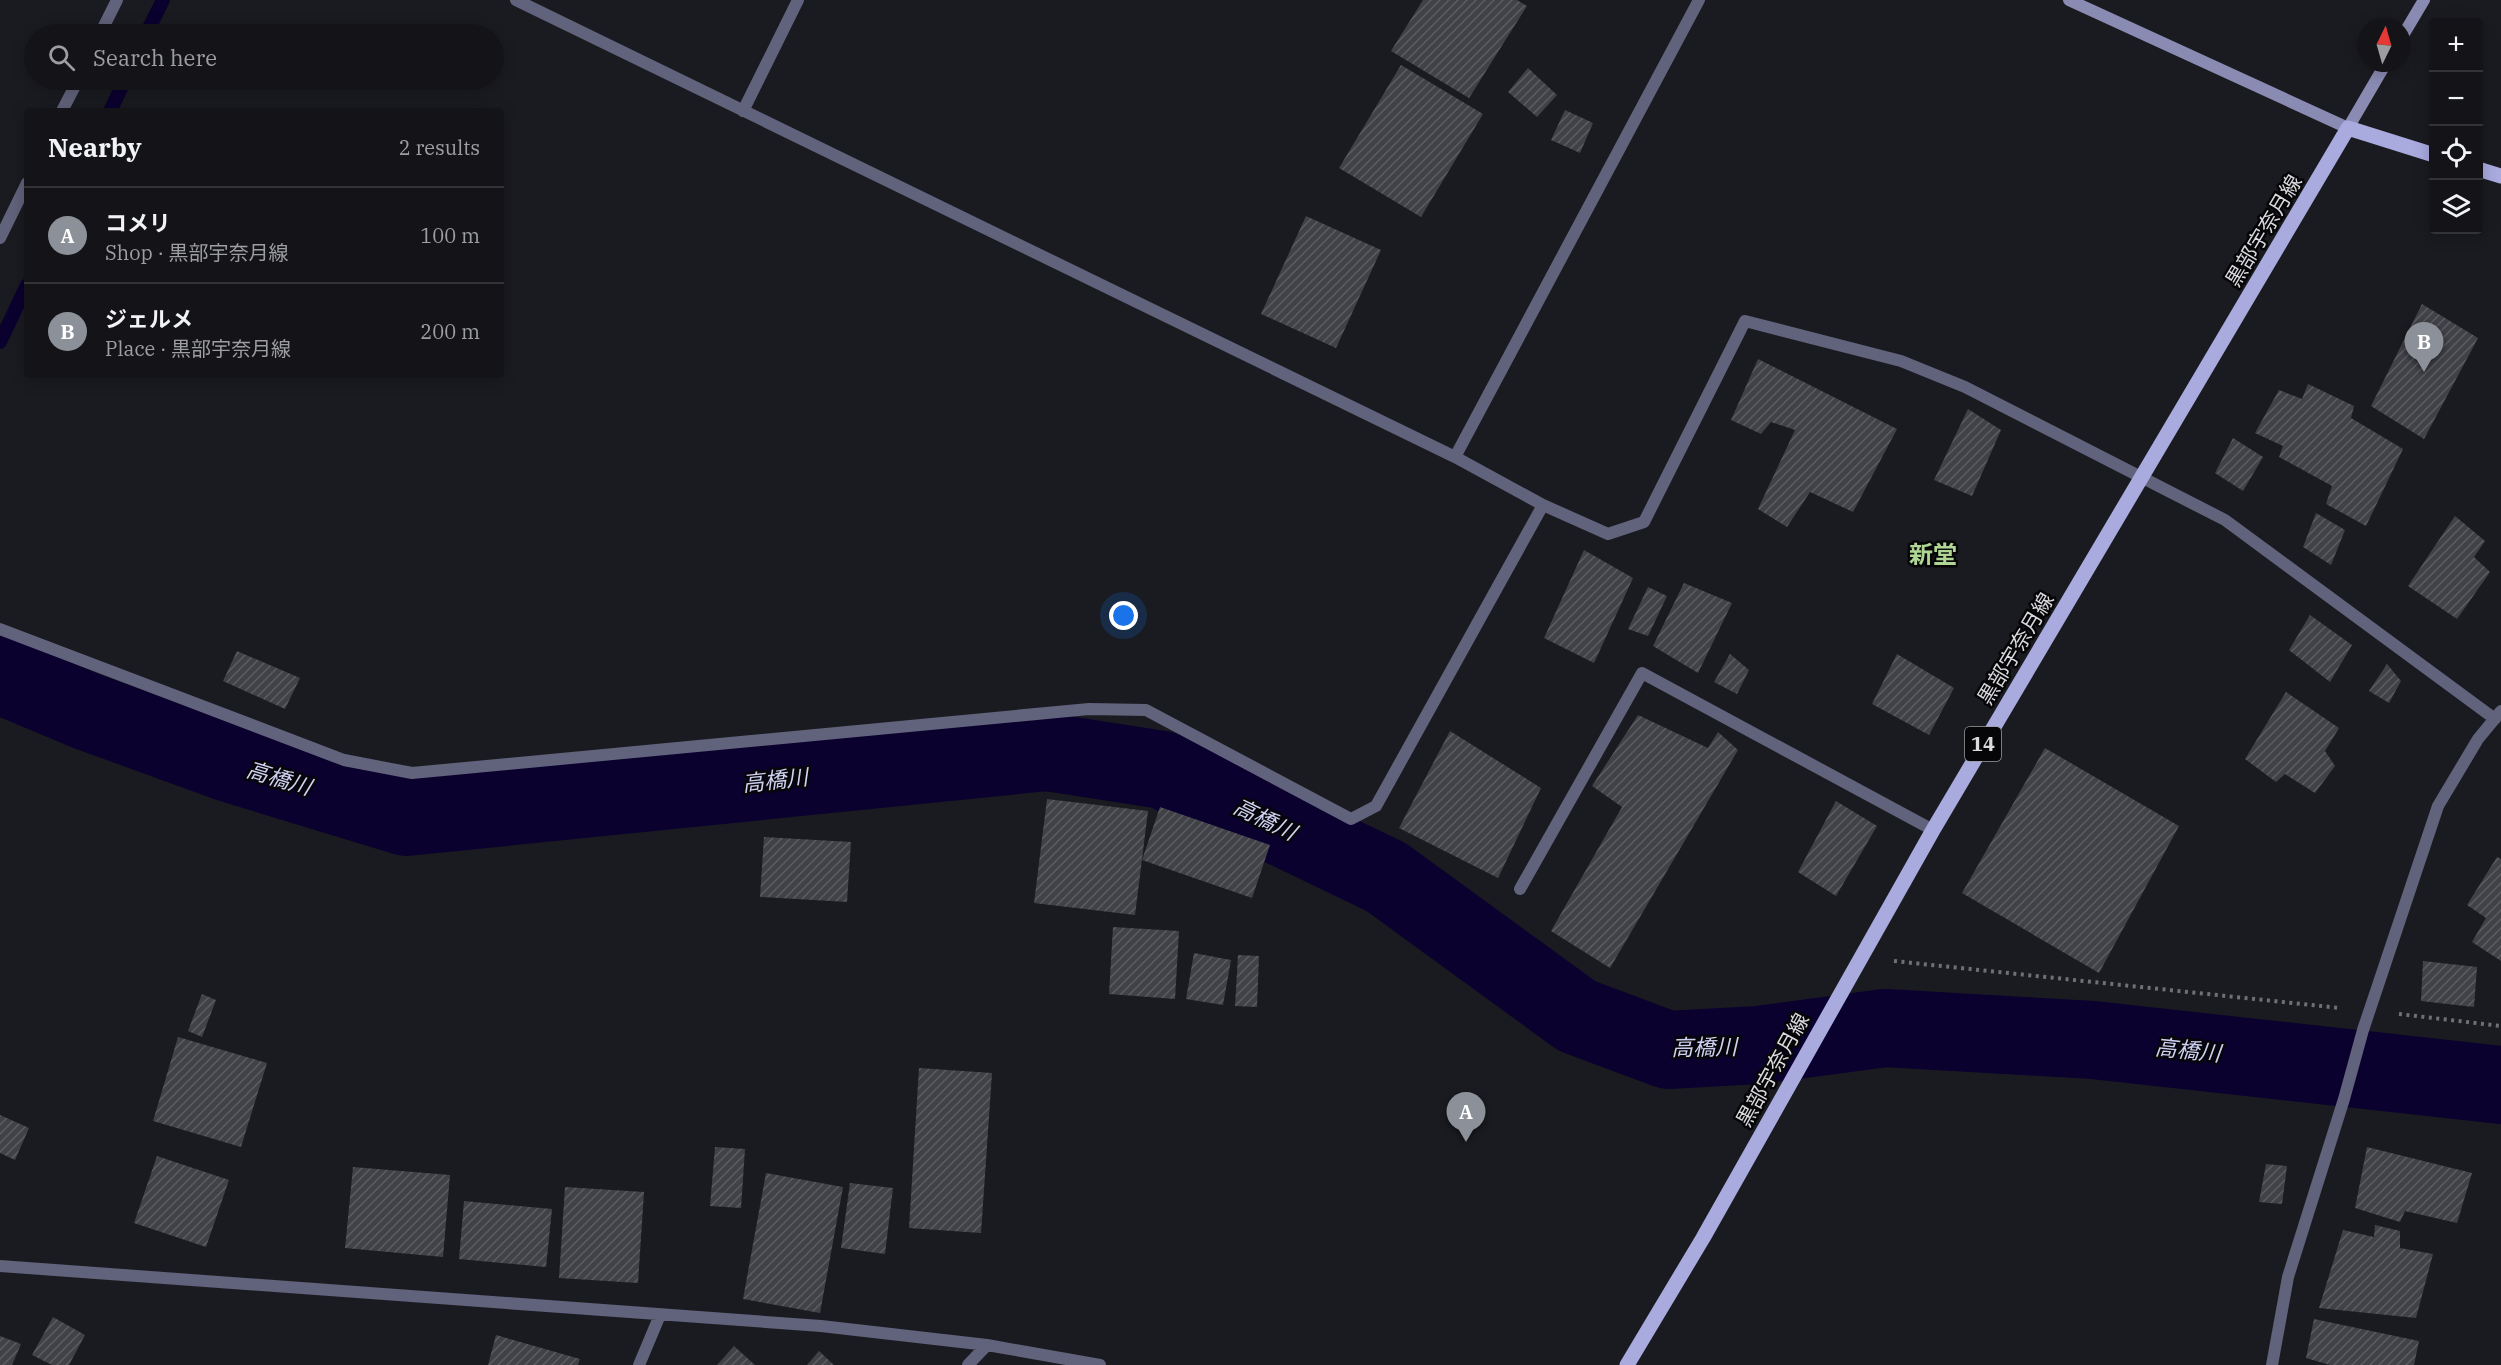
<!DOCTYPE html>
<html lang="en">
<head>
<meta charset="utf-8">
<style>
  :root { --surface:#141418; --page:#1d1d21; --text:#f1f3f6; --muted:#9d9ea2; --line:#333337; --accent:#8c9099 }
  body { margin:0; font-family:"IBM Plex Serif","Noto Sans JP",serif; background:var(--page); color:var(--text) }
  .controls { position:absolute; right:18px; top:18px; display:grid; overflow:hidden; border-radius:6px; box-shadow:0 3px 15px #0003 }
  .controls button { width:54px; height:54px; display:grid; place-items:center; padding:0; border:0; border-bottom:2px solid var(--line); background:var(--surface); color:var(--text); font:30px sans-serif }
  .compass { position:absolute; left:2357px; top:18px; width:54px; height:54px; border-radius:50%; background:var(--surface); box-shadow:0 3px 15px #0003; rotate:5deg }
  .you { position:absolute; left:1124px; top:616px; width:21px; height:21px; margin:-15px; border:4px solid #fff; border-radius:50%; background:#1a73e8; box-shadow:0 0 0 9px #1a73e833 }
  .badge { display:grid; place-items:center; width:39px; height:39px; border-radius:50%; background:var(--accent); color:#fff; font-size:20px; font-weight:700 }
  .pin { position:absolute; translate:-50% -50px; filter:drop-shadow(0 2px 3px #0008) }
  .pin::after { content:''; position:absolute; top:32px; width:21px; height:18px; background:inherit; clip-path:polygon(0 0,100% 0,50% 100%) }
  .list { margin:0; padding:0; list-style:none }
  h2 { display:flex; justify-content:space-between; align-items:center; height:78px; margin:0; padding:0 24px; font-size:26px }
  h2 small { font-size:20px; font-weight:400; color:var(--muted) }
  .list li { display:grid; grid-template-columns:39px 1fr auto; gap:18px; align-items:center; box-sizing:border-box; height:96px; padding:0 24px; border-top:2px solid var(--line) }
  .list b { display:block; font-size:22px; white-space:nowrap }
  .list p { margin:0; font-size:20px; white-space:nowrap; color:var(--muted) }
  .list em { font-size:20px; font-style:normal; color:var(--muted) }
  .icon { flex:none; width:33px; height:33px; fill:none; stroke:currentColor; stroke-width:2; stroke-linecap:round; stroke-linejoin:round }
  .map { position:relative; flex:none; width:2501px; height:1365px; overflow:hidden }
  .search { position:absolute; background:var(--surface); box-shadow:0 3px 15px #0003; left:24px; top:24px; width:480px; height:66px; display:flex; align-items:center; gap:15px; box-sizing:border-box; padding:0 21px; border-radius:33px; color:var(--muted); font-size:22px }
  .panel { position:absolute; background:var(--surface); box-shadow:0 3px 15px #0003; left:24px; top:108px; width:480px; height:270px; border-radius:6px }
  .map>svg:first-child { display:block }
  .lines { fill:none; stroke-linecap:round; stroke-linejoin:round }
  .stream { stroke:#0b012f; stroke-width:14 }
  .river { stroke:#0b012f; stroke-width:78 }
  .building { fill:url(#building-hatch) }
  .path { stroke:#6f6f74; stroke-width:4; stroke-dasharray:3 4.5; stroke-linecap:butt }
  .street { stroke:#61627b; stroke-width:12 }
  .secondary { stroke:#8a8bb3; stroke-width:12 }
  .primary { stroke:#a9abdf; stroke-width:15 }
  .labels { text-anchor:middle; stroke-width:5; stroke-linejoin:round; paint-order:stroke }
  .shield { fill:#060608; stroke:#9a9a9e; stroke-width:1.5 }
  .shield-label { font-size:20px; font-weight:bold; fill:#dadade }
  .street-label { font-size:21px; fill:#dadade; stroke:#060608 }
  .water-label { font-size:22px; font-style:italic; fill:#cfd1f3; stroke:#060608 }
  .quarter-label { font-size:24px; font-weight:bold; fill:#afd793; stroke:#060608 }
</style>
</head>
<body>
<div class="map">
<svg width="2501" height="1365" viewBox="0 0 2501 1365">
  <defs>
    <pattern id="building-hatch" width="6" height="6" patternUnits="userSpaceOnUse" patternTransform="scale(1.5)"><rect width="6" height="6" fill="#414248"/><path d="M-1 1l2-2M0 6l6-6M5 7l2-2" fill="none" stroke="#5c5d62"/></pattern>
  </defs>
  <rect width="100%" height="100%" fill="#1a1b20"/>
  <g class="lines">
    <!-- stream -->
    <path class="stream" d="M146,34L163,0
      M110,111L125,80
      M0,342L27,285"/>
    <!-- river -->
    <path class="river" d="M0,675L86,711L232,764L406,817L1047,752L1163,770L1386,877L1577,1016L1668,1050L1759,1045L1885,1028L2093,1040L2501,1085"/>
  </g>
  <!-- building -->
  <path class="building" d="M1423,0H1517L1527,6L1469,98L1391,51Z
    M1401,65L1483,114L1421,217L1339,168Z
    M1528,68L1557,95L1537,117L1508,92Z
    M1565,110L1593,123L1580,153L1551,140Z
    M1306,216L1381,250L1336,348L1261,314Z
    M2422,304L2478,338L2424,439L2371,406Z
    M1758,359L1897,429L1853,512L1810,492L1787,527L1758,509L1795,430L1771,422L1761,434L1731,420Z
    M2308,384L2354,406L2351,418L2403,449L2366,526L2326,504L2332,486L2279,457L2283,446L2255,433L2279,390L2302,399Z
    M1968,409L2001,430L1972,496L1934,480Z
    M2233,438L2263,457L2243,491L2215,473Z
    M2316,513L2345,530L2331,565L2303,547Z
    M2455,516L2485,541L2474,557L2490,572L2457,619L2408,586Z
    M1584,550L1633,578L1594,663L1544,638Z
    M1684,583L1732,603L1698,673L1653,646Z
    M1648,587L1667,596L1648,636L1628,629Z
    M2310,615L2352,645L2330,682L2289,650Z
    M237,651L300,678L285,709L223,681Z
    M1730,654L1749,670L1737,694L1714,682Z
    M1897,654L1954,688L1929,735L1872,704Z
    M2387,664L2401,681L2389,703L2369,691Z
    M2286,692L2339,728L2325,751L2335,766L2315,793L2285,774L2276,782L2245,759Z
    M1638,715L1708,748L1718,732L1738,750L1610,968L1551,931L1622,807L1592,786Z
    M1450,731L1541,788L1498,878L1399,828Z
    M2045,748L2179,826L2099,973L1962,893Z
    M1047,799L1148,811L1135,915L1034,903Z
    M1836,801L1877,826L1836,896L1798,872Z
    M1160,807L1270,845L1252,898L1142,860Z
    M764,837L851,842L847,902L760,897Z
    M2497,857L2501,859V961L2472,942L2486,918L2467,905Z
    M1113,927L1179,931L1175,999L1109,994Z
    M1194,953L1231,960L1223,1005L1186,999Z
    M1238,955L1259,956L1257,1007L1235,1006Z
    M2423,961L2477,967L2474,1007L2421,1001Z
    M202,994L216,1000L202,1037L188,1031Z
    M178,1037L267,1063L241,1147L153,1121Z
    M919,1068L992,1073L981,1233L909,1228Z
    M0,1115L29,1128L15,1160L0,1153Z
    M715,1147L745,1149L741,1208L710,1206Z
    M2367,1147L2472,1173L2457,1223L2405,1211L2400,1222L2355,1208Z
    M157,1156L229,1180L206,1247L134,1223Z
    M2266,1164L2287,1166L2282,1204L2259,1202Z
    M353,1167L450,1175L443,1257L345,1248Z
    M766,1173L843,1187L820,1313L743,1299Z
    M850,1183L893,1188L885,1254L841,1248Z
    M565,1187L644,1192L638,1283L559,1278Z
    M464,1201L552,1209L546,1267L459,1259Z
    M2375,1225L2400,1231V1248L2433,1254L2416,1318L2319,1308L2343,1230L2374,1237Z
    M53,1317L85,1335L69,1365H52L32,1355Z
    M2314,1319L2419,1341L2414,1365H2330L2306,1358Z
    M496,1335L580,1359L578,1365H488Z
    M0,1336L21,1344L12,1365H0Z
    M734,1346L755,1365H717Z
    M819,1351L834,1365H807Z"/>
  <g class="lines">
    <!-- path -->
    <path class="path" d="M1894,961L2340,1008
      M2399,1014L2501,1026"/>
    <!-- street -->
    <path class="street" d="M516,0L1455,457L1699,0
      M100,34L117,0
      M62,111L78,80
      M743,111L798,0
      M0,238L27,183
      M1543,505L1608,534L1644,522L1745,321L1901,361L1965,387L2225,520L2495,719
      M0,629L344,760L412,773L1089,709L1146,710L1351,819L1376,806L1543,505L1455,457
      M1520,889L1642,673L1933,830
      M0,1266L821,1326L987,1345L1100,1365
      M639,1365L660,1315
      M968,1365L987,1345
      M2272,1365L2288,1277L2344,1099L2363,1030L2438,806L2478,739L2501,711"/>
    <!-- secondary -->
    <path class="secondary" d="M2069,0L2348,128L2386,63
      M2402,37L2424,0"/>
    <!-- primary -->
    <path class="primary" d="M2478,169L2501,176
      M1627,1365L1703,1238L1933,830L2348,128L2434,155"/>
  </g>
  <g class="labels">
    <!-- shield labels -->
    <rect class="shield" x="1965" y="727" width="36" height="34" rx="4.5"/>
    <g class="shield-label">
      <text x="1983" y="751">14</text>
    </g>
    <!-- street labels -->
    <g class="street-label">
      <text transform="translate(2264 231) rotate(-59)" y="7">黒部宇奈月線</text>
      <text transform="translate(2016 649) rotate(-59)" y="7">黒部宇奈月線</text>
      <text transform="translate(1773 1070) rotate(-61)" y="7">黒部宇奈月線</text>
    </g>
    <!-- water labels -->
    <g class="water-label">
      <text transform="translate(279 778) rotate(17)" y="8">高橋川</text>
      <text transform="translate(775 780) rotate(-6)" y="8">高橋川</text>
      <text transform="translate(1265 819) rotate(26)" y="8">高橋川</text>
      <text transform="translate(1704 1047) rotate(-1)" y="8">高橋川</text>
      <text transform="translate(2188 1050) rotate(6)" y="8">高橋川</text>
    </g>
    <!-- quarter labels -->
    <g class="quarter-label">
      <text x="1933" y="563">新堂</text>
    </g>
  </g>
</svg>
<div class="controls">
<button>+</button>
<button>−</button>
<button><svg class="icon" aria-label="locate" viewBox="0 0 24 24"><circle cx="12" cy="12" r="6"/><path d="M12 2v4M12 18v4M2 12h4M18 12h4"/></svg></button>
<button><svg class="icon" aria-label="layers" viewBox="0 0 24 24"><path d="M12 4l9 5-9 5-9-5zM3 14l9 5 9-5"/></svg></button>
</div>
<svg class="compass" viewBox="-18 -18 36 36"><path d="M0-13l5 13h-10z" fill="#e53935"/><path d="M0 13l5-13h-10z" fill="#9d9ea2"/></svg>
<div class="you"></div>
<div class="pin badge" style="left:1466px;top:1142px">A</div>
<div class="pin badge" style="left:2424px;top:372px">B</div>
<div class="search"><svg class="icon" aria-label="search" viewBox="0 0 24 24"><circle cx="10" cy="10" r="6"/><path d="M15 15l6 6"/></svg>Search here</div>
<section class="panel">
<h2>Nearby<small>2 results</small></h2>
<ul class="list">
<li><span class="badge">A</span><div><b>コメリ</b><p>Shop · 黒部宇奈月線</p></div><em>100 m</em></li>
<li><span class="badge">B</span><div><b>ジェルメ</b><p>Place · 黒部宇奈月線</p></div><em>200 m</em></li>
</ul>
</section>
</div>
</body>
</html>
